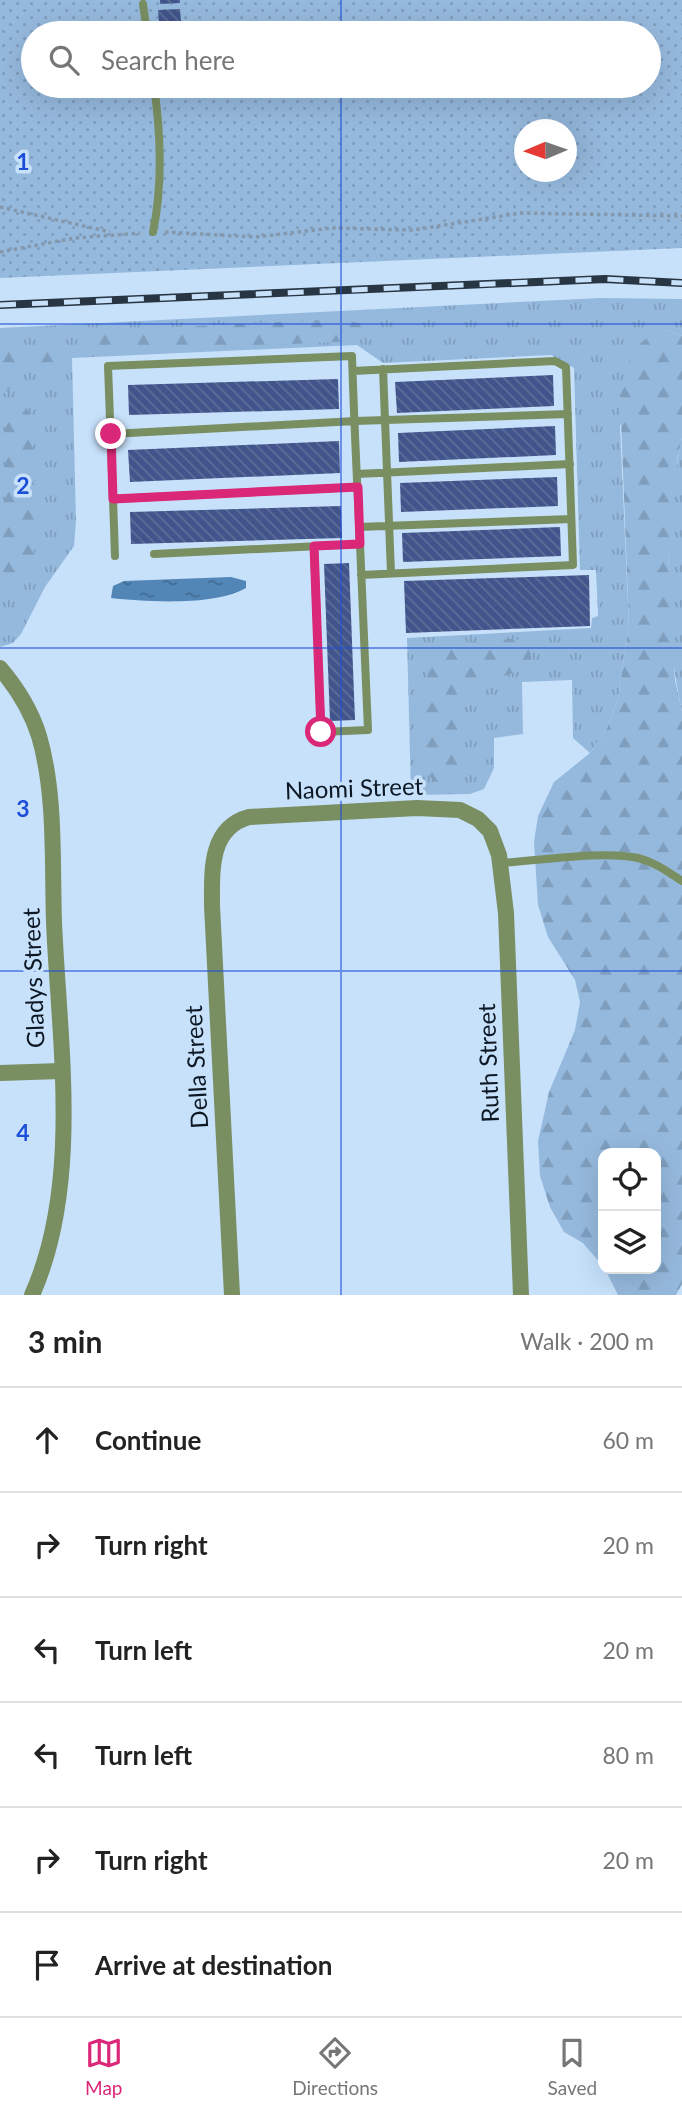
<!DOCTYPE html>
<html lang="en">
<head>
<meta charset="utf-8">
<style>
  :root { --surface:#fff; --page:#f6f6f6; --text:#222; --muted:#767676; --line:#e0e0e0; --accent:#db2777 }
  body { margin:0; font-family:Lato,sans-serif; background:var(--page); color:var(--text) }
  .controls { position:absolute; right:21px; bottom:21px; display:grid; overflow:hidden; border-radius:14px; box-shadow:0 7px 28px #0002 }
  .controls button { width:63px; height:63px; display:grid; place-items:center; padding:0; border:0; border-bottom:2px solid var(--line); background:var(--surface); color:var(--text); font:35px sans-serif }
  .compass { position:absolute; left:514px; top:119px; width:63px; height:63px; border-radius:50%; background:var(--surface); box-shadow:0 7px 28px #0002; rotate:268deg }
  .stop { position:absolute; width:21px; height:21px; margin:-16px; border:5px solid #db2777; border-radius:50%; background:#fff }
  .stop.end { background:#db2777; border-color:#fff; box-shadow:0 2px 7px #0008 }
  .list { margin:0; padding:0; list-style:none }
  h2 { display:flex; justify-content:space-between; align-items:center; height:91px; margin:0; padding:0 28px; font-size:30px }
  h2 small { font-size:23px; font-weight:400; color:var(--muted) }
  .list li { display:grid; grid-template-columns:46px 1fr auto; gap:21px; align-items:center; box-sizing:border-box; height:105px; padding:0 28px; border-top:2px solid var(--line) }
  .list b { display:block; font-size:26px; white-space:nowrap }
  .list em { font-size:23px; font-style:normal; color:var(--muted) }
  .icon { flex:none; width:38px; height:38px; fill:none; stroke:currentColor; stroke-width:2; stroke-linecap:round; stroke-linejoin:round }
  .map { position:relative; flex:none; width:682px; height:1295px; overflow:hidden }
  .search { position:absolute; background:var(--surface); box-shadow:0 7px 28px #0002; left:21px; right:21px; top:21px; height:77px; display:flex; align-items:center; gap:18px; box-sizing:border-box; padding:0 24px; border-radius:38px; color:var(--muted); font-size:26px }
  .sheet { height:721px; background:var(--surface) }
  nav { display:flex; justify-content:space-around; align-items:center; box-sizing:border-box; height:98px; border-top:2px solid var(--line); background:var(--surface); font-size:19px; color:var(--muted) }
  nav a { display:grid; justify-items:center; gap:4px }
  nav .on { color:var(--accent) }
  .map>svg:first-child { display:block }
  .grass { fill:url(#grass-tufts) }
  .forest { fill:url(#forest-firs) }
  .park { fill:url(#park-dots); fill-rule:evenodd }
  .water { fill:url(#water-ripples) }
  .building { fill:url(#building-back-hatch) }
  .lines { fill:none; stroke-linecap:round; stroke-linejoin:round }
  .path { stroke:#8498ad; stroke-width:3.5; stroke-dasharray:3.5 3.5; stroke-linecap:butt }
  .service { stroke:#798e61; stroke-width:8 }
  .minor { stroke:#798e61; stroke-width:16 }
  .rail-casing { stroke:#283543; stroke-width:8 }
  .rail { stroke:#c7e1fb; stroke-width:5; stroke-dasharray:16; stroke-linecap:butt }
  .route { stroke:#db2777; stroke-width:9 }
  .grid { fill:none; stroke:#1d4ed8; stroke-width:2; stroke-opacity:0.55 }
  .labels { text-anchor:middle; stroke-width:7; stroke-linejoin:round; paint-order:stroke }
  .street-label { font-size:24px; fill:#0d1824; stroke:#c7e1fb }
  .grid-label { font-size:23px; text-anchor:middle; font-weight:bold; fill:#1d4ed8; stroke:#c7e1fb; stroke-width:7; stroke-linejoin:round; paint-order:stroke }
</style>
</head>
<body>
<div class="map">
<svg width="682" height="1295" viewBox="0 0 682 1295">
  <defs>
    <pattern id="grass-tufts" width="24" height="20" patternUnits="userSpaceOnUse" patternTransform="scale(1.75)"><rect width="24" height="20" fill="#95b9dd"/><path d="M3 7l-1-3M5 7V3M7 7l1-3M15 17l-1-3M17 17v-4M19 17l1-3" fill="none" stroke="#7f9ebe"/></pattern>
    <pattern id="forest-firs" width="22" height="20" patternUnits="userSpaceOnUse" patternTransform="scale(1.75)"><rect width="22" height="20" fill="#95b9dd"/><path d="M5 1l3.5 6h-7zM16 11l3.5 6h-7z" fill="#7f9ebe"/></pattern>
    <pattern id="park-dots" width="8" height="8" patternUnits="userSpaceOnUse" patternTransform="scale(1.75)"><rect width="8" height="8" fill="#95b9dd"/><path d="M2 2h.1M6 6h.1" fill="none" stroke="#7f9ebe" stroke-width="1.8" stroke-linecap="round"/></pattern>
    <pattern id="water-ripples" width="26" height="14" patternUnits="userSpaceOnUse" patternTransform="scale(1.75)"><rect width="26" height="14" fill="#5286b7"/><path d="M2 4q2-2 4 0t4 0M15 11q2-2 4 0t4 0" fill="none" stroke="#426d95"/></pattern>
    <pattern id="building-back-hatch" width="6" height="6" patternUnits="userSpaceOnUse" patternTransform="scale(1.75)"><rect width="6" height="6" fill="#41548b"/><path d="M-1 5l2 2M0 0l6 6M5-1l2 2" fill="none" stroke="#5e6e98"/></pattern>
  </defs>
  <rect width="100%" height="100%" fill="#c7e1fb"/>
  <!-- grass -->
  <path class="grass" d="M600,298L682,299V336L667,330L620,426L629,625L618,699L607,728L590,753L573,738L572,680L522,682L523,734L494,738V768L484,789L470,794L411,795L407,638L591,628L592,618L598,616L596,570H580L574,368L551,355L383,363L357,345L72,358L76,520L74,546L45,587L21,634L13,643L0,647V328Z
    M682,438V711C664,632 663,518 682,438Z"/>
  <!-- forest -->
  <path class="forest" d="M342,319L366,325V335L355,341L95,353L79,347L82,337L92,331Z
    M667,330L682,336V438L677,460L668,561L675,680L682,711V1284L676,1295H618L605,1269H656V1153H603V1266L583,1243L564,1232L550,1207L540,1176L538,1141L549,1092L575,1030L580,1002L575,980L548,937L538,905L534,842L538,816L554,782L590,753L607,728L618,699L629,625L620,395C627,363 631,339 667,330Z
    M0,338L13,343L20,357C18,372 16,390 0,395Z
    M32 362a17 17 0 1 1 34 0a17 17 0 1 1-34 0Z
    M16,405C26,405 29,409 31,419C32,451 40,527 33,555C28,569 15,580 0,574V545L5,525V415L9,408Z
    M510,639C518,640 524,639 528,647C546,681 475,672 463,695C451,719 462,750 456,775L446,783L433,781C416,758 416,670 441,652C459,638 488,641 510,639Z"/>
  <!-- park -->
  <path class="park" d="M0,0H682V248L0,278ZM33,33H649V86H33ZM524,130H566V172H524Z"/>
  <!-- water -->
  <path class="water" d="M231,577L246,581V588C215,606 147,602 111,598L113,586L124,581Z"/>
  <!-- building -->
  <path class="building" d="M160,0H180V3L160,4Z
    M180,9L182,33H160L158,10Z
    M553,375L554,406L397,413L395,382Z
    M338,379L339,409L129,415L128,385Z
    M555,426L556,455L399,462L398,433Z
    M339,441L340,473L130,482L128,450Z
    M557,477L558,506L401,512L400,483Z
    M341,506L342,538L131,544L130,512Z
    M560,527L561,556L403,562L402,533Z
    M349,563L355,720L330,721L324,564Z
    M589,575L590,626L406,633L404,581Z"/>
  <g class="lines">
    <!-- path -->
    <path class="path" d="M0,207L110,232
      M165,232L256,237L332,228L413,230L521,213L682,216
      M0,252L75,238L140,233"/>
    <!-- service -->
    <path class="service" d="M143,4L147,33
      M153,232C163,184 161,135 154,86
      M383,369L391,573
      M353,371L555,361L566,367L573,565L361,575
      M111,434L355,421L568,414
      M357,474L570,464
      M358,487L113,499L108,366L352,356C354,419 357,482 360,544
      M113,499L115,556
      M359,527L571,519
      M154,554L360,544L368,730L321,732L314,546
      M500,863C538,861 603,850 638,858C655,862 668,872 682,881"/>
    <!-- minor -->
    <path class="minor" d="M0,668C17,688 31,710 39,736C56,794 52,862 54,922C59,1041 82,1183 32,1295
      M0,1073L61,1071
      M232,1295L212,906C212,871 209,828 249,817L417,808L460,810L478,819L490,831L499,855L506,913L521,1295"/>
    <!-- rail casing -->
    <g class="rail-casing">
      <path id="rail" d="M0,305L605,279L682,283"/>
    </g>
    <!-- rail -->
    <use href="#rail" class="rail"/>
  </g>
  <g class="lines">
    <!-- route -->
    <path class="route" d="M111,434L113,499L358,487L360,544L314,546L321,732"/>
  </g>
  <!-- grid -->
  <path class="grid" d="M341,0V33M341,86V1295M0,324H682M0,648H682M0,971H682"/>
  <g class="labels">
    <!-- street labels -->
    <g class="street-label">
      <text transform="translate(354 789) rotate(-2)" y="8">Naomi Street</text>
      <text transform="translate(34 978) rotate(-92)" y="8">Gladys Street</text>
      <text transform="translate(489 1063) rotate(-92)" y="8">Ruth Street</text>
      <text transform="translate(197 1067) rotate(-93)" y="8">Della Street</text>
    </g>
  </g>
  <g class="grid-label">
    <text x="23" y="170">1</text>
    <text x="23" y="494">2</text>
    <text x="23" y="817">3</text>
    <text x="23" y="1141">4</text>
  </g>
</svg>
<div class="controls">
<button><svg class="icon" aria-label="locate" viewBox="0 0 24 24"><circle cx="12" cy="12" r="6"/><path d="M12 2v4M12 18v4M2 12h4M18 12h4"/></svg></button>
<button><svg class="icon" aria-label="layers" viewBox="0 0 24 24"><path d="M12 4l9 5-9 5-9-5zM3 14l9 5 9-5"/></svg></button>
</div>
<svg class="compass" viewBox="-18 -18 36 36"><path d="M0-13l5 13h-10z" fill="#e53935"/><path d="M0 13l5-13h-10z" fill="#767676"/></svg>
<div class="stop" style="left:321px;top:732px"></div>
<div class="stop end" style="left:111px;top:434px"></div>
<div class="search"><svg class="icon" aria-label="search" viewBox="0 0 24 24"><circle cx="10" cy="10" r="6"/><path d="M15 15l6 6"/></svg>Search here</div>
</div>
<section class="sheet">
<h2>3 min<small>Walk · 200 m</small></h2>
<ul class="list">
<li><svg class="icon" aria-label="ahead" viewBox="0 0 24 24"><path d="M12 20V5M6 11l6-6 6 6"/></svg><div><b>Continue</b></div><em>60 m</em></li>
<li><svg class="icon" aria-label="right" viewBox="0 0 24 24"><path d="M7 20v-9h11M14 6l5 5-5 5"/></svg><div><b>Turn right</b></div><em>20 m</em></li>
<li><svg class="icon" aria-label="left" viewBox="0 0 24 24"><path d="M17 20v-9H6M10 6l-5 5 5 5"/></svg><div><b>Turn left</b></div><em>20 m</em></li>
<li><svg class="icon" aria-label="left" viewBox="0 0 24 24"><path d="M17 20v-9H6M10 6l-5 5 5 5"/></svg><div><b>Turn left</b></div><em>80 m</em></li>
<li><svg class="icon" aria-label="right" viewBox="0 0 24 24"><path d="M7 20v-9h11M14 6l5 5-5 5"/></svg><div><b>Turn right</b></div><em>20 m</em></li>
<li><svg class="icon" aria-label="arrive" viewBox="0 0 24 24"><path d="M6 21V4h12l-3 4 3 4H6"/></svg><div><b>Arrive at destination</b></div></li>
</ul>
</section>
<nav>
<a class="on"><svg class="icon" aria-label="map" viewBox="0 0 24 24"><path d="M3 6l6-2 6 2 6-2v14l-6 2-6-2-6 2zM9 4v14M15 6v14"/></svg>Map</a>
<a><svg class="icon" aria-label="directions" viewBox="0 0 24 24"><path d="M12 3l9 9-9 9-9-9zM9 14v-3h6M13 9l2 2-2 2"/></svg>Directions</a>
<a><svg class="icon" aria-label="saved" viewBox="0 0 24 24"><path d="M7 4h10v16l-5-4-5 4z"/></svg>Saved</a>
</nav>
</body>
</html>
